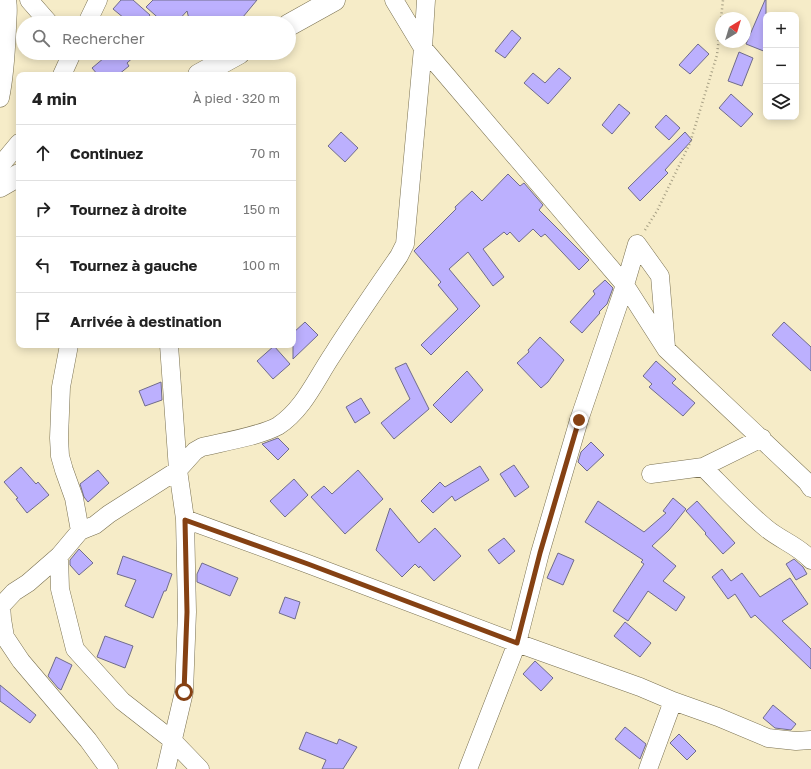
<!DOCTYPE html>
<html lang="fr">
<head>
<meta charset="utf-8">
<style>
  :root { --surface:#fff; --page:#f6f6f6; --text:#222; --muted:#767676; --line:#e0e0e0 }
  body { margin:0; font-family:"Golos Text",sans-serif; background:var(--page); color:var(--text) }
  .controls { position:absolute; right:12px; top:12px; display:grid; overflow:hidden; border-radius:8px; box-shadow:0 2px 10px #0003 }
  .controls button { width:36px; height:36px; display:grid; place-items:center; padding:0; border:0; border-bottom:1px solid var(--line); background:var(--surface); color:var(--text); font:20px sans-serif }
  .compass { position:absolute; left:715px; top:12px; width:36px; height:36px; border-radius:50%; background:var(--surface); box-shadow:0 2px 10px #0003; rotate:38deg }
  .stop { position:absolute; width:12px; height:12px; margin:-9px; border:3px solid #854113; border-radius:50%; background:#fff }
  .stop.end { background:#854113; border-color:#fff; box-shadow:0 1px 4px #0008 }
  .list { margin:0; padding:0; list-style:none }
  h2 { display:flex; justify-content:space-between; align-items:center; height:52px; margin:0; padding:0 16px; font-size:17px }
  h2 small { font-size:13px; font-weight:400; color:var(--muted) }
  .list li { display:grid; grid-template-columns:26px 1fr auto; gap:12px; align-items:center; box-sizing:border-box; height:56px; padding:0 16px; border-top:1px solid var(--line) }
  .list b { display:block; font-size:15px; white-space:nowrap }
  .list em { font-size:13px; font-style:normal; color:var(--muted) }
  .icon { flex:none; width:22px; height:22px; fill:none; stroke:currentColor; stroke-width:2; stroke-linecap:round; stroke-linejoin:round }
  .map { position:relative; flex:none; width:811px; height:769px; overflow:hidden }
  .search { position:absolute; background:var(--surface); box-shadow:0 2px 10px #0003; left:16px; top:16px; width:280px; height:44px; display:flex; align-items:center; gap:10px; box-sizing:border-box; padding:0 14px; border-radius:22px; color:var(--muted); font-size:15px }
  .panel { position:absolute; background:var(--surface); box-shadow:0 2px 10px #0003; left:16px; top:72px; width:280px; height:276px; border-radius:8px }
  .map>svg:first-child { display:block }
  .building { fill:#bcb0fe; stroke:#706c8b }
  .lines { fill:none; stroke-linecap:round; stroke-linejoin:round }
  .minor-casing { stroke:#797050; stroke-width:19 }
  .secondary-casing { stroke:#797050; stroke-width:23 }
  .path { stroke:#a59e83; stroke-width:2.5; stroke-dasharray:1 3; stroke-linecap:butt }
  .minor { stroke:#fff; stroke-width:18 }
  .secondary { stroke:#fff; stroke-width:22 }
  .route { stroke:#854113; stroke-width:5 }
</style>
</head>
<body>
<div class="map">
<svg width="811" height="769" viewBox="0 0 811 769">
  <rect width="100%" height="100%" fill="#f6ecc8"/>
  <!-- building -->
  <path class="building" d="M121,0H133L150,15L144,23H130L113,9Z
    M153,0H257L238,23H190L187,11L176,23H164L146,7Z
    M765,0H766V52L746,44Z
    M512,30L521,38L505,58L495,51Z
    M698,44L709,54L690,74L679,65Z
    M739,52L753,58L742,86L728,81Z
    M110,53H138L127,63L129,66L118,75H98L92,68Z
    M559,68L571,78L548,104L524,83L533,73L545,83Z
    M731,94L753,114L741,127L719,108Z
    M619,104L630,113L612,134L602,125Z
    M666,115L680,128L669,140L655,127Z
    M341,132L358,148L345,162L328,146Z
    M685,132L692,140L665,170L668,173L640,201L628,188Z
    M508,174L520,186L524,183L543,205L539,210L589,260L579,270L545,234L541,237L533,229L519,242L510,232L507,235L504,232L483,249L504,277L493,286L468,252L449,269L480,306L431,355L421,345L458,309L438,285L441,282L414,251L456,209L455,207L472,191L482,201Z
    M605,280L613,288L607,304L599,312L600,313L582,333L570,322L595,294L593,291Z
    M305,322L318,335L293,359V333Z
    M784,322L811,347V371L772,335Z
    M540,337L564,360L548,382L541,388L517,363L529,352L528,350Z
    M274,346L290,364L273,379L257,361Z
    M656,361L676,379L672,383L695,403L683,416L649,387L652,384L643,376Z
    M406,363L429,409L394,439L381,423L410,399L395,368Z
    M467,371L483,390L451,423L433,405Z
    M161,382L162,400L145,406L139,391Z
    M361,398L370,413L355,423L346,407Z
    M278,438L289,449L278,460L262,444Z
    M591,442L604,455L587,471L578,462L581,452Z
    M514,465L529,487L515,497L500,474Z
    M480,466L489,480L455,501L452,496L433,513L421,501L440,482L445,487Z
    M21,467L36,484L38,482L49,495L27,513L16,499L18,498L4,482Z
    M98,470L109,483L88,502L84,497L80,484Z
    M358,470L383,499L345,534L311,497L324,486L332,494Z
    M294,479L308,495L285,517L270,501Z
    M673,498L686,509L669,530L652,546L676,566L663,581L685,597L676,611L648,591L628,621L613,611L644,564L641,562L643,560L585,522L598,501L644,532L666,513L663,511Z
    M697,501L735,543L723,554L705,534L706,533L686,511Z
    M390,508L419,543L435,528L461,556L434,581L420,566L419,568L415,564L402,577L376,550Z
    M504,538L515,551L499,564L488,550Z
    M79,549L93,563L79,575L70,565V560Z
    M558,553L574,560L563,585L547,578Z
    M123,556L172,574L166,591H164L153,618L125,606L136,580L117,574Z
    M794,559L803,567L807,574L796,580L786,564Z
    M202,563L238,578L230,596L197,582V574Z
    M722,569L731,581L742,573L760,597L790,578L808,604L782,621L811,649V669L755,615L751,618L735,594L728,599L712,577Z
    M285,597L300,602L295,619L279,613Z
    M625,622L651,643L640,657L614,636Z
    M105,636L133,646L125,668L97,657Z
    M56,657L72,665L61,690L58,688L48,676Z
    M535,661L553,678L541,691L523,674Z
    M0,685L36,715L30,723L0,701Z
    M773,705L796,724L791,730L775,728L763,718Z
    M625,727L646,744L640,759L615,739Z
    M306,732L337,744L339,739L357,747L343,769H322L326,760L299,749Z
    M679,734L696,751L687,760L670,743Z"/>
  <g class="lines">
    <!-- minor casing -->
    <g class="minor-casing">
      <path id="minor" d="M29,0L49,23
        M394,0L423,48L625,285L666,349L807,482L811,488
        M87,23L98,0
        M62,75L72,53
        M0,98C5,75 6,52 7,28C7,18 9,10 7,0
        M0,166L19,143
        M637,244L660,276L666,347
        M69,345L61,387L59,438L60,456L64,470L74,498L80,531
        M703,467C723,487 743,509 766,528C780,540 799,546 811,560
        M651,474L703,467L762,438
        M185,519L308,564L517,643L640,687L673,701L718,717L768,738L796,741L811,740
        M59,556L60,589L75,649L122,701L172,740L200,769
        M1,605L2,619L5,637L21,661L88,740L109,769
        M0,607L14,592L28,583L59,556L80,531L95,525L109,514L178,470L195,451L202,447C223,442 260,436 278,426C304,409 316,379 333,354C354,321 377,288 399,256L405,244L423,48L426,0
        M166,769L184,692L187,612L185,519L178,470L169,345
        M468,769L517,643L540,553L579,420L625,285L637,244
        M648,769L673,701"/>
    </g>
    <!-- secondary casing -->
    <g class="secondary-casing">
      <path id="secondary" d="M289,25L334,0
        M199,75L239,53
        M0,186L19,175"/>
    </g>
    <!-- path -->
    <path class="path" d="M645,230L657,211L690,143L717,55L723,0"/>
    <!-- minor -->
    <use href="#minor" class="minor"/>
    <!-- secondary -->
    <use href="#secondary" class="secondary"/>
  </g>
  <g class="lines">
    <!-- route -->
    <path class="route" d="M184,692L187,612L185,520L308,564L517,643L540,553L579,420"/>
  </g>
</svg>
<div class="controls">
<button>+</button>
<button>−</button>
<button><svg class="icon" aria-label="layers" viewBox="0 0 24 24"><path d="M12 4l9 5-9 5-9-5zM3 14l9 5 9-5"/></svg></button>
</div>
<svg class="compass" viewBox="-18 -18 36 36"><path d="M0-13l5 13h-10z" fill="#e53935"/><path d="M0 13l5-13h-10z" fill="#767676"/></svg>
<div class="stop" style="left:184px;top:692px"></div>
<div class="stop end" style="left:579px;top:420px"></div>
<div class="search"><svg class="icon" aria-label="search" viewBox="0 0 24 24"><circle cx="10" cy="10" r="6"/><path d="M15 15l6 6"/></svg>Rechercher</div>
<section class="panel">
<h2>4 min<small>À pied · 320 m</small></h2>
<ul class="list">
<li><svg class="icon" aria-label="ahead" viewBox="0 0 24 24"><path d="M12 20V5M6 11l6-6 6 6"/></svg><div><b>Continuez</b></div><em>70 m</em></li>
<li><svg class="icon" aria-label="right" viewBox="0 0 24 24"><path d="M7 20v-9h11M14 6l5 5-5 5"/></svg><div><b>Tournez à droite</b></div><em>150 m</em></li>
<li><svg class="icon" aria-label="left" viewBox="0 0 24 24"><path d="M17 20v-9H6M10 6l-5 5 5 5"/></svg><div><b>Tournez à gauche</b></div><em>100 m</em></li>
<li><svg class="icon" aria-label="arrive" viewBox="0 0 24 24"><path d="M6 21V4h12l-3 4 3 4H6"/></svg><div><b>Arrivée à destination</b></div></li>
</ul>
</section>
</div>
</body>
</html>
